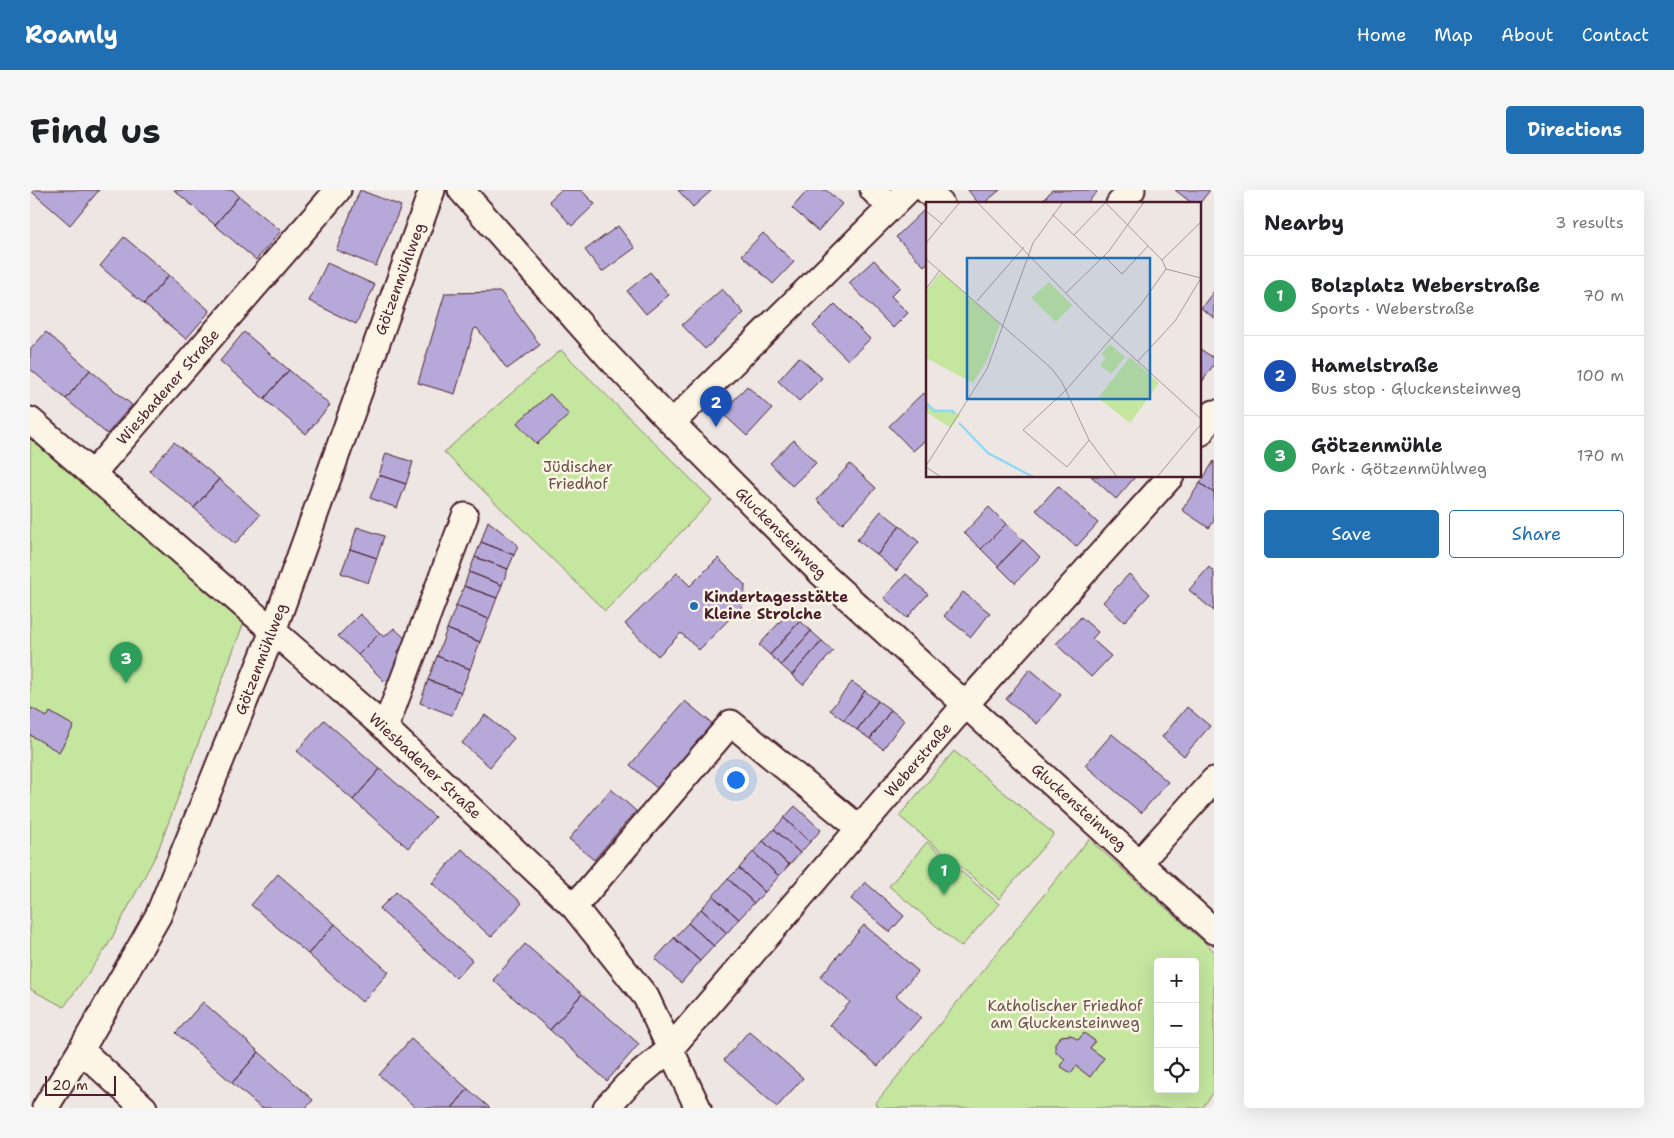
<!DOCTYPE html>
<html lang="en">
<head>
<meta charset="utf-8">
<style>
  :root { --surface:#fff; --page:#f6f6f6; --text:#202124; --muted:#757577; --line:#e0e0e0; --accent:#1f6fb2 }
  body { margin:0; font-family:"Shantell Sans",sans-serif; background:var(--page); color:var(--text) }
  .controls { position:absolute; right:15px; bottom:15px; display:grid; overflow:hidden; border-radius:5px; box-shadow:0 5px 20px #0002 }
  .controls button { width:45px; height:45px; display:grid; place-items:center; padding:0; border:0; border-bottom:1px solid var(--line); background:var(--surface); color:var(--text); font:25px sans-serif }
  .scale { position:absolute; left:15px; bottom:12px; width:71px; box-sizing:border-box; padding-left:5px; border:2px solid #4a1f2b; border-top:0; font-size:14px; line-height:18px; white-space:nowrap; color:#4a1f2b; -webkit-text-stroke:4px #fcf5e5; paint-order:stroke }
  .you { position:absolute; left:705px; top:589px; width:18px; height:18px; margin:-12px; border:4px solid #fff; border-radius:50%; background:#1a73e8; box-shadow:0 0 0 8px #1a73e833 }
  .badge { display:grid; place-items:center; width:32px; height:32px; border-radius:50%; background:var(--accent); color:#fff; font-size:16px; font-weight:700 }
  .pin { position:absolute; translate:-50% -41px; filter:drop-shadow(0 1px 2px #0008) }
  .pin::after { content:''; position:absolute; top:26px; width:18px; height:15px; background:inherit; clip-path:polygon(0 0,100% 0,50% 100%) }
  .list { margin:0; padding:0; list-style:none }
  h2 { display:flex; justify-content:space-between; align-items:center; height:65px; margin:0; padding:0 20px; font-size:21px }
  h2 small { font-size:16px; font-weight:400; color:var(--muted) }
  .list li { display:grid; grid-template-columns:32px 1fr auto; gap:15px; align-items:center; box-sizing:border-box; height:80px; padding:0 20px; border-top:1px solid var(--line) }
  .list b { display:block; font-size:19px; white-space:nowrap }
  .list p { margin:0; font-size:16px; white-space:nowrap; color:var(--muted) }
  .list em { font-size:16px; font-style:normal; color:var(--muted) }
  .actions { display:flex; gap:10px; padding:15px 20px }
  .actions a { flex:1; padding:11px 0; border:1px solid var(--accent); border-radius:5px; text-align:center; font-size:18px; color:var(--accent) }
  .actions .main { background:var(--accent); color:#fff }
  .icon { flex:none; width:28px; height:28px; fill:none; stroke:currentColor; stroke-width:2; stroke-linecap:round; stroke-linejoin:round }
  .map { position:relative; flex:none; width:1184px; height:918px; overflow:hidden; border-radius:5px }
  header { display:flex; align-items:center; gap:30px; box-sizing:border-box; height:70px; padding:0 25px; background:var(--accent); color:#fff }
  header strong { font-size:24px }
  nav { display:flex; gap:28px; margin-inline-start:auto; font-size:18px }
  .intro { display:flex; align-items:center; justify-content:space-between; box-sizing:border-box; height:120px; padding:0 30px }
  h1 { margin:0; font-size:35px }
  .button { padding:12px 22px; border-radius:5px; background:var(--accent); color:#fff; font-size:18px; font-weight:700 }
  main { display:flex; gap:30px; padding:0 30px }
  aside { flex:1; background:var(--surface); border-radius:5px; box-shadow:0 5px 20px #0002 }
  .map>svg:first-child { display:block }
  .green { fill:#c4e69f; stroke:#878265; fill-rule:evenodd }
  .building { fill:#b6a9d9; stroke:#4a1f2b }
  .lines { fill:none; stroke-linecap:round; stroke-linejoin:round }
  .minor-casing { stroke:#4a1f2b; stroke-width:29 }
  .minor { stroke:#fcf5e5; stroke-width:25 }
  .poi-dot { fill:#1f6fb2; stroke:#fcf5e5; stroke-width:2 }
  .labels { text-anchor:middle; stroke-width:5; stroke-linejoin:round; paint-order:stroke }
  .street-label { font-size:15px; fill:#4a1f2b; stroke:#fcf5e5 }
  .park-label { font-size:15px; fill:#685148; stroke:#fcf5e5 }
  .poi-label { font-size:15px; font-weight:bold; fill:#4a1f2b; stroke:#fcf5e5; text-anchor:start }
  .inset-river { fill:none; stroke:#93d8f5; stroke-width:2.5 }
  .inset-road { fill:none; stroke:#ac9699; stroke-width:1 }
  .view { fill:#1f6fb2; fill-opacity:0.15; stroke:#1f6fb2; stroke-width:2.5 }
  .inset-edge { fill:none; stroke:#4a1f2b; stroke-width:2.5 }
</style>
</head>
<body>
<header>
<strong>Roamly</strong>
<nav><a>Home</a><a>Map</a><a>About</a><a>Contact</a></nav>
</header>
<div class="intro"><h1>Find us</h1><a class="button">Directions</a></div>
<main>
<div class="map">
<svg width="1184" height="918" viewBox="0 0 1184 918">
  <rect width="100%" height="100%" fill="#eee6e3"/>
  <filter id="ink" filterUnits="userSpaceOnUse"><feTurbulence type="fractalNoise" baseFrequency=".02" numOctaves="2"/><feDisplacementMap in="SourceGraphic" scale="10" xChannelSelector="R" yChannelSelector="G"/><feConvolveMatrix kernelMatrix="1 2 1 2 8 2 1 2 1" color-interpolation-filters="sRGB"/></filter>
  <g filter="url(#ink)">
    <!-- green -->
    <path class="green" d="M531,160L682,310L575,421L414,262Z
      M0,241L214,432L127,663L77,757L34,817L0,799Z
      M924,561L1024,644L969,709L869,626Z
      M1059,649L1184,761V902L1172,918H850L845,914ZM1128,772H1165V899H1128Z
      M897,652L969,714L931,757L859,696Z"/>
    <!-- building -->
    <path class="building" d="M0,0H69L40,35Z
      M144,0H203L209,6L185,35Z
      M330,0L371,16L346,76L306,60Z
      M531,0H551L565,14L542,36L519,11Z
      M648,0H682L663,17Z
      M778,0H796L812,14L788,41L762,18Z
      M938,0H970L953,14H949Z
      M1022,0H1065L1067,2L1056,14H1010Z
      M1145,0H1180L1169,14H1163Z
      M209,6L251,41L226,70L185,35Z
      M893,21L898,26V72L894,76L866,47Z
      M588,36L605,58L572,82L555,60Z
      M733,43L764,72L743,94L712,65Z
      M94,47L139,85L114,114L70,76Z
      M844,70L870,97L861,106L878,123L863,138L819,93Z
      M297,73L345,95L326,134L279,111Z
      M620,82L639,105L616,124L597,101Z
      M139,85L180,121L156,149L114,114Z
      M692,99L714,123L675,159L652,135Z
      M1184,101V128L1171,118Z
      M471,102L510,155L477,179L447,138L444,139L425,204L388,193L415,103Z
      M805,114L840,149L818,170L783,136Z
      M16,142L60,180L36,209L0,179V160Z
      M214,142L259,180L234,209L190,171Z
      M1170,159L1184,168V174L1170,195Z
      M769,167L792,188L769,211L748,191Z
      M60,180L102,215L77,244L36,209Z
      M259,180L300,215L276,244L234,209Z
      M717,196L742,219L717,246L692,223Z
      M893,203L898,207V248L883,261L859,236Z
      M520,204L539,225L507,254L487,233Z
      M764,250L786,273L762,296L740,273Z
      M144,252L189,289L164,318L119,281Z
      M356,263L383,272L376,294L349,285Z
      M1184,271V303L1170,293Z
      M820,274L846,298L812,334L787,310Z
      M349,285L376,294L367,318L340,308Z
      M1061,286H1104L1105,287L1086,309Z
      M189,289L230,325L205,354L164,318Z
      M1170,293L1184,303V331L1179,338L1152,320Z
      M1028,296L1068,333L1046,357L1006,320Z
      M959,317L976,334L951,359L934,343Z
      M851,321L870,336L847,365L827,350Z
      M458,331L488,355L484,365L451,352Z
      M976,334L993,350L968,376L951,359Z
      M870,336L889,352L866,381L847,365Z
      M327,337L354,346L347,368L320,359Z
      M993,350L1010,367L985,393L968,376Z
      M451,352L484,365L478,379L445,367Z
      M320,359L347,368L338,393L311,383Z
      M445,367L478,379L472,395L439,382Z
      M688,368L715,395L714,414L669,460L651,443L628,466L595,434L647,383L660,396Z
      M1179,377L1184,382V421L1159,400Z
      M439,382L472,395L467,408L434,396Z
      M876,384L898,404L877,428L854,408Z
      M1099,384L1120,404L1094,432L1073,412Z
      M434,396L467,408L459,429L426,416Z
      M933,402L960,423L941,447L914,426Z
      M426,416L459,429L450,452L417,439Z
      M759,422L770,431L740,465L729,455Z
      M330,424L350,443L328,465L308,446Z
      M1051,427L1068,442L1062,449L1081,466L1061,487L1026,454Z
      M770,431L781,441L751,475L740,465Z
      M364,438L378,451L367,462L376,470L355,492L328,465L350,443L354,447Z
      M417,439L450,452L440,479L407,466Z
      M781,441L792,451L762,485L751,475Z
      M792,451L803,461L773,495L762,485Z
      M407,466L440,479L431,502L398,490Z
      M1000,479L1031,505L1007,534L976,509Z
      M398,490L431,502L422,525L390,513Z
      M822,492L835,501L814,530L800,520Z
      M835,501L848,511L827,540L814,530Z
      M655,511L684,535L629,600L600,575Z
      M848,511L861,520L840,549L827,540Z
      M1157,517L1180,536L1154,566L1132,547Z
      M2,518L17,527L20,522L44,536L29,562L0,545V521Z
      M861,520L874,530L853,559L840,549Z
      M455,525L484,548L460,577L432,553Z
      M294,530L350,579L323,610L267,561Z
      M1082,544L1138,592L1111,623L1055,575Z
      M350,579L405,627L378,658L323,610Z
      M581,599L606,621L564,670L539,649Z
      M765,616L791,640L780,652L754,628Z
      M754,628L780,652L770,663L744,639Z
      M744,639L770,663L759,675L733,651Z
      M733,651L759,675L749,686L723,662Z
      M432,659L492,713L461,747L402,693Z
      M723,662L749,686L735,702L709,678Z
      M709,678L735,702L724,713L698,689Z
      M248,684L305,734L278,764L221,715Z
      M698,689L724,713L709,729L683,706Z
      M835,692L874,726L860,742L821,709Z
      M366,702L442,770L426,788L349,719Z
      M683,706L709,729L697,743L671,719Z
      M671,719L697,743L684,756L658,733Z
      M658,733L684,756L670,771L644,748Z
      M305,734L359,782L332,812L278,764Z
      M834,735L888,781L866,806L891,827L848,876L800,835L820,812L790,787Z
      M644,748L670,771L651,793L625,769Z
      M495,754L552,804L520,840L463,790Z
      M552,804L609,854L577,891L520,840Z
      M173,812L229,862L202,893L146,843Z
      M719,841L773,888L747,917L694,870Z
      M1054,843L1065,851L1060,858L1074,868L1060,887L1046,876L1041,883L1030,876L1035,869L1027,863L1025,859V853L1031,846L1041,845L1048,850Z
      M381,849L438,899L422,918H386L349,885Z
      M229,862L283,910L276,918H231L202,893Z
      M438,899L460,918H422Z"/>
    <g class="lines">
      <!-- minor casing -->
      <g class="minor-casing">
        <path id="minor" d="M431,0L579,167L642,233L791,383L1184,741
          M843,0L860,17
          M896,0L911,14
          M1089,14L1102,0
          M0,230L355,538L544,717L616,807L668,918
          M642,233L878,0
          M1170,243L1184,223
          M63,283L308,0
          M355,538L435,326
          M1109,673L1184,590
          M544,717L701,533L829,638
          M51,860L114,918
          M15,918L51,860L128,726L243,441L402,0
          M576,918L597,895L640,859L936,514L1141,286"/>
      </g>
      <!-- minor -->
      <use href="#minor" class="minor"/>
    </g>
  </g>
  <!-- markers -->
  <circle class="poi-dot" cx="664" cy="416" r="5"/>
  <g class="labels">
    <!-- street labels -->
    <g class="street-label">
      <text transform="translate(370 89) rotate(-70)" y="5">Götzenmühlweg</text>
      <text transform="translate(138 197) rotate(-49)" y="5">Wiesbadener Straße</text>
      <text transform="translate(751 343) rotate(45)" y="5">Gluckensteinweg</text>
      <text transform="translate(231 469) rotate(-69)" y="5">Götzenmühlweg</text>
      <text transform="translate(888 570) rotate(-49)" y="5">Weberstraße</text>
      <text transform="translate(395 576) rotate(43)" y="5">Wiesbadener Straße</text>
      <text transform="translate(1049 617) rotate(42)" y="5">Gluckensteinweg</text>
    </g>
    <!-- park labels -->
    <g class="park-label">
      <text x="548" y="282">Jüdischer<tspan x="548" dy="17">Friedhof</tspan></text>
      <text x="1035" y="821">Katholischer Friedhof<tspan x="1035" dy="17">am Gluckensteinweg</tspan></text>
    </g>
    <!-- poi labels -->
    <g class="poi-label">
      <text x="674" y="412">Kindertagesstätte<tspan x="674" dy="17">Kleine Strolche</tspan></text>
    </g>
  </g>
  <!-- overview -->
  <g transform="translate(896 12)">
    <rect width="275" height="275" fill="#eee6e3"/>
    <path d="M17,71L74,122L61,158L47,181L0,156V89L13,72ZM123,80L146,103L130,120L105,96ZM184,142L199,155L185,172L174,163L180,156L175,152ZM204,155L233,181L204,221L172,196ZM0,199L9,207L27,208L34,213L25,226L0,210Z" fill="#c4e69f"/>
    <path class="inset-river" d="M0,201L8,209H27L28,212M33,221L62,251L107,275"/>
    <path class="inset-road" d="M51,0L163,115L275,217M179,0L236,58M0,9L16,22M126,12L174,58M148,33L180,0M0,41L34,0M178,54L196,72L222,44M0,57L125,166L136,180L163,238L191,275M240,67L275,76M0,87L14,68M140,91L183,49L218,0M51,99L98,45M212,159L249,119L275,76M163,238L141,265L97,228L140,188L216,101L240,67L236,58L275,20M0,264L61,167L107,41L137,0M0,265L15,275M231,275L275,222"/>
    <path class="view" d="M41,56H224V197H41Z"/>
    <rect width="275" height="275" class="inset-edge"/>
  </g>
</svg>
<div class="controls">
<button>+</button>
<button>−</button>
<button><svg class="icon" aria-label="locate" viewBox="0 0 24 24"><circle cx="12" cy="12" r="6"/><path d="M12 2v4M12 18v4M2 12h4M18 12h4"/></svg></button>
</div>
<div class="scale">20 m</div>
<div class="you"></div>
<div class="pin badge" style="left:914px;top:705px;background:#2e9e5b">1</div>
<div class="pin badge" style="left:686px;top:237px;background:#1a4fb4">2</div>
<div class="pin badge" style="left:96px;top:493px;background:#2e9e5b">3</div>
</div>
<aside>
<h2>Nearby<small>3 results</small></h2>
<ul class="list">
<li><span class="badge" style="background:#2e9e5b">1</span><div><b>Bolzplatz Weberstraße</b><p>Sports · Weberstraße</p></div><em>70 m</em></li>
<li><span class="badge" style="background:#1a4fb4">2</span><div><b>Hamelstraße</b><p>Bus stop · Gluckensteinweg</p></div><em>100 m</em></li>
<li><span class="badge" style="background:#2e9e5b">3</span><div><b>Götzenmühle</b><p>Park · Götzenmühlweg</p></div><em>170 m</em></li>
</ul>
<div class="actions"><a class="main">Save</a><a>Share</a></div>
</aside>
</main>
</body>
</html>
